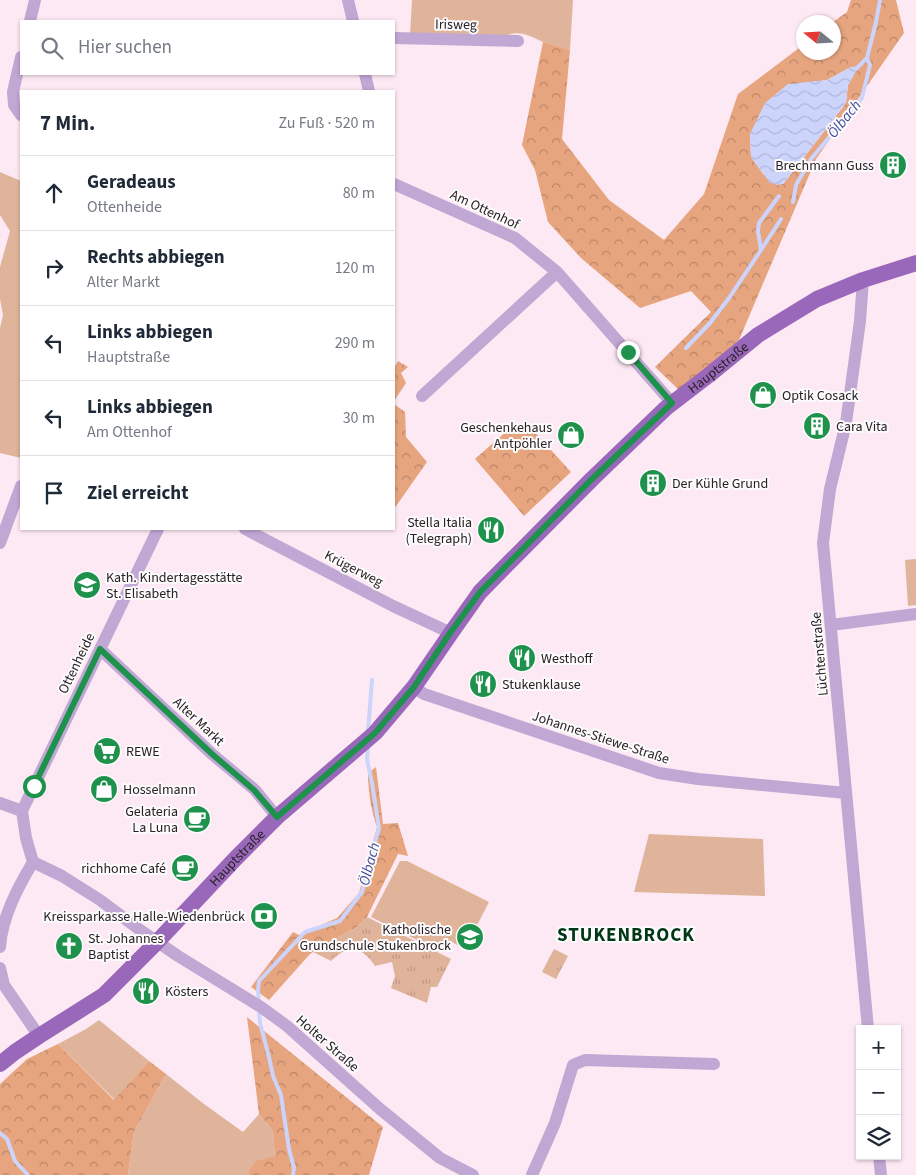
<!DOCTYPE html>
<html lang="de">
<head>
<meta charset="utf-8">
<style>
  :root { --surface:#fff; --page:#f6f6f7; --text:#1f2937; --muted:#747a83; --line:#e0e1e3 }
  body { margin:0; font-family:"Source Sans 3",sans-serif; background:var(--page); color:var(--text) }
  .controls { position:absolute; right:15px; bottom:15px; display:grid; overflow:hidden; border-radius:0px; box-shadow:0 1px 4px #0004 }
  .controls button { width:45px; height:45px; display:grid; place-items:center; padding:0; border:0; border-bottom:1px solid var(--line); background:var(--surface); color:var(--text); font:25px sans-serif }
  .compass { position:absolute; left:796px; top:15px; width:45px; height:45px; border-radius:50%; background:var(--surface); box-shadow:0 1px 4px #0004; rotate:288deg }
  .stop { position:absolute; width:15px; height:15px; margin:-11px; border:4px solid #1e924c; border-radius:50%; background:#fff }
  .stop.end { background:#1e924c; border-color:#fff; box-shadow:0 1px 5px #0008 }
  .list { margin:0; padding:0; list-style:none }
  h2 { display:flex; justify-content:space-between; align-items:center; height:65px; margin:0; padding:0 20px; font-size:21px }
  h2 small { font-size:16px; font-weight:400; color:var(--muted) }
  .list li { display:grid; grid-template-columns:32px 1fr auto; gap:15px; align-items:center; box-sizing:border-box; height:75px; padding:0 20px; border-top:1px solid var(--line) }
  .list b { display:block; font-size:19px; white-space:nowrap }
  .list p { margin:0; font-size:16px; white-space:nowrap; color:var(--muted) }
  .list em { font-size:16px; font-style:normal; color:var(--muted) }
  .icon { flex:none; width:28px; height:28px; fill:none; stroke:currentColor; stroke-width:2; stroke-linecap:round; stroke-linejoin:round }
  .map { position:relative; flex:none; width:916px; height:1175px; overflow:hidden }
  .search { position:absolute; background:var(--surface); box-shadow:0 1px 4px #0004; left:20px; top:20px; width:375px; height:55px; display:flex; align-items:center; gap:12px; box-sizing:border-box; padding:0 18px; border-radius:0px; color:var(--muted); font-size:19px }
  .panel { position:absolute; background:var(--surface); box-shadow:0 1px 4px #0004; left:20px; top:90px; width:375px; height:440px; border-radius:0px }
  .map>svg:first-child { display:block }
  .grass { fill:#dfb49b }
  .forest { fill:url(#forest-crowns); fill-rule:evenodd }
  .park { fill:url(#park-tufts) }
  .water { fill:url(#water-waves) }
  .lines { fill:none; stroke-linecap:round; stroke-linejoin:round }
  .stream { stroke:#cdd4fc; stroke-width:4 }
  .minor { stroke:#c1a7d4; stroke-width:12 }
  .major { stroke:#9968ba; stroke-width:16 }
  .route { stroke:#1e924c; stroke-width:6 }
  .labels { text-anchor:middle; stroke-width:4; stroke-linejoin:round; paint-order:stroke }
  .street-label { font-size:14px; fill:#2b2026; stroke:#fcfcfc }
  .poi-label { font-size:14px; fill:#2b2026; stroke:#fcfcfc; text-anchor:start }
  .water-label { font-size:15px; font-style:italic; fill:#464c99; stroke:#fcfcfc }
  .district-label { font-size:19px; font-weight:bold; letter-spacing:1px; fill:#003716; stroke:#fcfcfc }
</style>
</head>
<body>
<div class="map">
<svg width="916" height="1175" viewBox="0 0 916 1175">
  <defs>
    <pattern id="forest-crowns" width="20" height="18" patternUnits="userSpaceOnUse" patternTransform="scale(1.25)"><rect width="20" height="18" fill="#e7a57f"/><path d="M2 6a3 3 0 1 1 6 0M12 15a3 3 0 1 1 6 0" fill="none" stroke="#bb8668"/></pattern>
    <pattern id="park-tufts" width="24" height="20" patternUnits="userSpaceOnUse" patternTransform="scale(1.25)"><rect width="24" height="20" fill="#dfb49b"/><path d="M3 7l-1-3M5 7V3M7 7l1-3M15 17l-1-3M17 17v-4M19 17l1-3" fill="none" stroke="#c09a85"/></pattern>
    <pattern id="water-waves" width="16" height="10" patternUnits="userSpaceOnUse" patternTransform="scale(1.25)"><rect width="16" height="10" fill="#cdd4fc"/><path d="M0 5q4-4 8 0t8 0" fill="none" stroke="#b0b6d8"/></pattern>
  </defs>
  <rect width="100%" height="100%" fill="#fde9f3"/>
  <!-- grass -->
  <path class="grass" d="M412,0H573L570,50C561,47 551,45 543,42C527,35 521,30 504,36L410,35Z
    M0,172L21,181V458L0,453V328L3,315L0,299V267L10,231L0,215Z
    M916,559V605L908,606L905,560Z
    M649,834L763,839L765,896L634,892Z
    M400,861H407L489,902L465,949L448,940L441,952L371,917Z
    M99,1020L149,1061L115,1100L58,1044L86,1029Z
    M166,1074L204,1104L243,1132L259,1114L273,1131L275,1156L248,1173L249,1175H128L134,1132Z"/>
  <!-- forest -->
  <path class="forest" d="M851,0H896L904,33L816,159L739,340L681,392L655,367L711,312L691,291L640,308L581,258L548,222L535,170L522,145L543,42L570,50L562,139L609,200L664,240L704,194L738,94L803,45L804,52H834L833,22L847,12ZM851,67H858L848,85L846,103L791,174L783,184L764,175L751,157L750,134L811,82L827,80Z
    M398,361L408,367L401,373L406,383L394,401V368Z
    M394,404L405,412L406,437L427,462L394,509Z
    M516,423L526,433L531,428L571,472L524,516L475,459Z
    M376,767L383,824L398,823L408,856L398,854L367,917L357,927L320,947L310,954L269,1000L251,987L293,932L299,935L337,918L359,893L377,827C371,811 368,790 368,773Z
    M247,1017L383,1127L369,1175H249L248,1173L256,1161L275,1156L273,1131L259,1114Z
    M58,1044L114,1100L149,1061L166,1074L134,1132L128,1175H0V1084L27,1059Z"/>
  <!-- park -->
  <path class="park" d="M367,917L451,959L437,987H431L427,1003L391,988L395,976L392,962L375,966C362,946 348,944 331,961L313,952L320,947L357,927Z
    M554,949L568,956L556,979L542,972Z"/>
  <!-- water -->
  <path class="water" d="M859,66L848,85L846,103L783,184L778,185L770,183L751,157L750,134L765,103L788,84L827,80L851,67Z"/>
  <g class="lines">
    <!-- stream -->
    <path class="stream" d="M856,69L867,58L876,22L880,0
      M793,202L796,185L811,159L862,98L870,65L867,58
      M761,250L781,219
      M686,348L710,323L729,298L761,250L758,231L759,223L779,196
      M368,732L372,680
      M259,1002L258,990L259,981L305,932L340,921L362,892L379,828L372,783L367,759L368,747
      M259,1009L260,1023L269,1057L273,1076L281,1095L289,1149L294,1168L293,1175
      M0,1133L7,1139L15,1161L28,1175"/>
    <!-- minor -->
    <path class="minor" d="M348,0L353,21
      M30,21L35,0
      M394,38L518,41
      M21,57L13,92L14,105L21,115
      M365,74L369,91
      M394,184L515,238L557,272L672,403
      M863,280L860,321L846,423L830,489L823,543L868,1029
      M422,396L557,272
      M245,529L393,606L451,633
      M0,543L21,486
      M831,625L916,614
      M100,649L212,754L255,790L277,817
      M414,687L424,694L659,773L698,779L846,793
      M0,803L22,811
      M22,811L26,838L33,862L62,876L100,900L140,930L178,956L261,1007L287,1026L380,1109L440,1158L473,1175
      M22,811L158,529
      M0,947C2,917 18,887 33,862
      M0,968L4,985L39,1036
      M879,1156L881,1175
      M532,1175L555,1123L573,1065L585,1060L714,1064"/>
    <!-- major -->
    <path class="major" id="s1" d="M0,1064L15,1052L39,1036L104,995L157,942L236,858L277,817L375,733L414,687L451,633L480,592L592,479L666,408L709,375L758,335L817,299L863,280L916,263"/>
  </g>
  <g class="lines">
    <!-- route -->
    <path class="route" d="M34,786L100,649L212,754L254,790L277,817L375,733L414,687L450,633L480,592L592,479L672,403L628,352"/>
  </g>
  <!-- icons -->
  <defs>
    <g id="building-disc" transform="scale(1.4375)"><circle r="9.5" fill="#1e924c" stroke="#fcfcfc"/><path d="M-4-6H4V6H1V3H-1V6H-4ZM-2.5-4.3h1.7v1.8h-1.7ZM.8-4.3h1.7v1.8H.8ZM-2.5-1h1.7V.8h-1.7ZM.8-1h1.7V.8H.8Z" fill="#fff"/></g>
    <g id="shop-disc" transform="scale(1.4375)"><circle r="9.5" fill="#1e924c" stroke="#fcfcfc"/><path d="M-5-2.5h2.3a2.7 3.5 0 0 1 5.4 0H5L5.5 6h-11ZM-1.5-2.5h3a1.5 2.3 0 0 0-3 0Z" fill="#fff"/></g>
    <g id="restaurant-disc" transform="scale(1.4375)"><circle r="9.5" fill="#1e924c" stroke="#fcfcfc"/><path d="M-5-6h1v4h1v-4h1v4h1v-4h1v5L-1.5 .5V6h-2V.5L-5-1ZM5-6V6H3V1.5H1.5Q1.5-4 5-6Z" fill="#fff"/></g>
    <g id="school-disc" transform="scale(1.4375)"><circle r="9.5" fill="#1e924c" stroke="#fcfcfc"/><path d="M0-5L7-2L0 1L-7-2ZM-4 1L0 2.5L4 1V4Q0 6-4 4Z" fill="#fff"/></g>
    <g id="supermarket-disc" transform="scale(1.4375)"><circle r="9.5" fill="#1e924c" stroke="#fcfcfc"/><path d="M-6-5.5h2.5l.6 2H6L4.5 2H-2.5L-4.4-4H-6ZM-1.5 3.2a1.3 1.3 0 1 0 .1 0ZM3 3.2a1.3 1.3 0 1 0 .1 0Z" fill="#fff"/></g>
    <g id="cafe-disc" transform="scale(1.4375)"><circle r="9.5" fill="#1e924c" stroke="#fcfcfc"/><path d="M-5.5-4.5H6V0H3Q3 3.5 0 3.5H-2.5Q-5.5 3.5-5.5 0ZM3-3.2v2h1.7v-2ZM-6 4.5H4V6H-6Z" fill="#fff"/></g>
    <g id="bank-disc" transform="scale(1.4375)"><circle r="9.5" fill="#1e924c" stroke="#fcfcfc"/><path d="M-6-4H6V4H-6ZM0-2.3a2.3 2.3 0 1 0 0 4.6a2.3 2.3 0 1 0 0-4.6Z" fill="#fff"/></g>
    <g id="church-disc" transform="scale(1.4375)"><circle r="9.5" fill="#1e924c" stroke="#fcfcfc"/><path d="M-1.2-6h2.4v3.5h3.3v2.4h-3.3V6h-2.4V-.1h-3.3v-2.4h3.3Z" fill="#fff"/></g>
  </defs>
  <g fill-rule="evenodd">
    <use href="#building-disc" x="893" y="165"/>
    <use href="#shop-disc" x="763" y="395"/>
    <use href="#building-disc" x="817" y="426"/>
    <use href="#shop-disc" x="571" y="435"/>
    <use href="#building-disc" x="653" y="483"/>
    <use href="#restaurant-disc" x="491" y="530"/>
    <use href="#school-disc" x="87" y="585"/>
    <use href="#restaurant-disc" x="522" y="658"/>
    <use href="#restaurant-disc" x="483" y="684"/>
    <use href="#supermarket-disc" x="107" y="751"/>
    <use href="#shop-disc" x="104" y="789"/>
    <use href="#cafe-disc" x="197" y="819"/>
    <use href="#cafe-disc" x="185" y="868"/>
    <use href="#bank-disc" x="264" y="916"/>
    <use href="#school-disc" x="470" y="937"/>
    <use href="#church-disc" x="69" y="946"/>
    <use href="#restaurant-disc" x="146" y="991"/>
  </g>
  <g class="labels">
    <!-- street labels -->
    <g class="street-label">
      <text transform="translate(456 24) rotate(1)" y="5">Irisweg</text>
      <text transform="translate(485 209) rotate(25)" y="5">Am Ottenhof</text>
      <text dy="5" stroke="none"><textPath href="#s1" startOffset="1006">Hauptstraße</textPath></text>
      <text transform="translate(354 568) rotate(27)" y="5">Krügerweg</text>
      <text transform="translate(819 654) rotate(-95)" y="5">Lüchtenstraße</text>
      <text transform="translate(76 663) rotate(-64)" y="5">Ottenheide</text>
      <text transform="translate(199 721) rotate(43)" y="5">Alter Markt</text>
      <text transform="translate(601 737) rotate(18)" y="5">Johannes-Stiewe-Straße</text>
      <text dy="5" stroke="none"><textPath href="#s1" startOffset="316">Hauptstraße</textPath></text>
      <text transform="translate(328 1043) rotate(41)" y="5">Holter Straße</text>
    </g>
    <!-- poi labels -->
    <g class="poi-label">
      <text x="874" y="170" text-anchor="end">Brechmann Guss</text>
      <text x="782" y="400">Optik Cosack</text>
      <text x="836" y="431">Cara Vita</text>
      <text x="552" y="432" text-anchor="end">Geschenkehaus<tspan x="552" dy="16">Antpöhler</tspan></text>
      <text x="672" y="488">Der Kühle Grund</text>
      <text x="472" y="527" text-anchor="end">Stella Italia<tspan x="472" dy="16">(Telegraph)</tspan></text>
      <text x="106" y="582">Kath. Kindertagesstätte<tspan x="106" dy="16">St. Elisabeth</tspan></text>
      <text x="541" y="663">Westhoff</text>
      <text x="502" y="689">Stukenklause</text>
      <text x="126" y="756">REWE</text>
      <text x="123" y="794">Hosselmann</text>
      <text x="178" y="816" text-anchor="end">Gelateria<tspan x="178" dy="16">La Luna</tspan></text>
      <text x="166" y="873" text-anchor="end">richhome Café</text>
      <text x="245" y="921" text-anchor="end">Kreissparkasse Halle-Wiedenbrück</text>
      <text x="451" y="934" text-anchor="end">Katholische<tspan x="451" dy="16">Grundschule Stukenbrock</tspan></text>
      <text x="88" y="943">St. Johannes<tspan x="88" dy="16">Baptist</tspan></text>
      <text x="165" y="996">Kösters</text>
    </g>
    <!-- water labels -->
    <g class="water-label">
      <text transform="translate(844 119) rotate(-51)" y="5">Ölbach</text>
      <text transform="translate(369 864) rotate(-75)" y="5">Ölbach</text>
    </g>
    <!-- district labels -->
    <g class="district-label">
      <text x="626" y="941">STUKENBROCK</text>
    </g>
  </g>
</svg>
<div class="controls">
<button>+</button>
<button>−</button>
<button><svg class="icon" aria-label="layers" viewBox="0 0 24 24"><path d="M12 4l9 5-9 5-9-5zM3 14l9 5 9-5"/></svg></button>
</div>
<svg class="compass" viewBox="-18 -18 36 36"><path d="M0-13l5 13h-10z" fill="#e53935"/><path d="M0 13l5-13h-10z" fill="#747a83"/></svg>
<div class="stop" style="left:34px;top:786px"></div>
<div class="stop end" style="left:628px;top:352px"></div>
<div class="search"><svg class="icon" aria-label="search" viewBox="0 0 24 24"><circle cx="10" cy="10" r="6"/><path d="M15 15l6 6"/></svg>Hier suchen</div>
<section class="panel">
<h2>7 Min.<small>Zu Fuß · 520 m</small></h2>
<ul class="list">
<li><svg class="icon" aria-label="ahead" viewBox="0 0 24 24"><path d="M12 20V5M6 11l6-6 6 6"/></svg><div><b>Geradeaus</b><p>Ottenheide</p></div><em>80 m</em></li>
<li><svg class="icon" aria-label="right" viewBox="0 0 24 24"><path d="M7 20v-9h11M14 6l5 5-5 5"/></svg><div><b>Rechts abbiegen</b><p>Alter Markt</p></div><em>120 m</em></li>
<li><svg class="icon" aria-label="left" viewBox="0 0 24 24"><path d="M17 20v-9H6M10 6l-5 5 5 5"/></svg><div><b>Links abbiegen</b><p>Hauptstraße</p></div><em>290 m</em></li>
<li><svg class="icon" aria-label="left" viewBox="0 0 24 24"><path d="M17 20v-9H6M10 6l-5 5 5 5"/></svg><div><b>Links abbiegen</b><p>Am Ottenhof</p></div><em>30 m</em></li>
<li><svg class="icon" aria-label="arrive" viewBox="0 0 24 24"><path d="M6 21V4h12l-3 4 3 4H6"/></svg><div><b>Ziel erreicht</b></div></li>
</ul>
</section>
</div>
</body>
</html>
